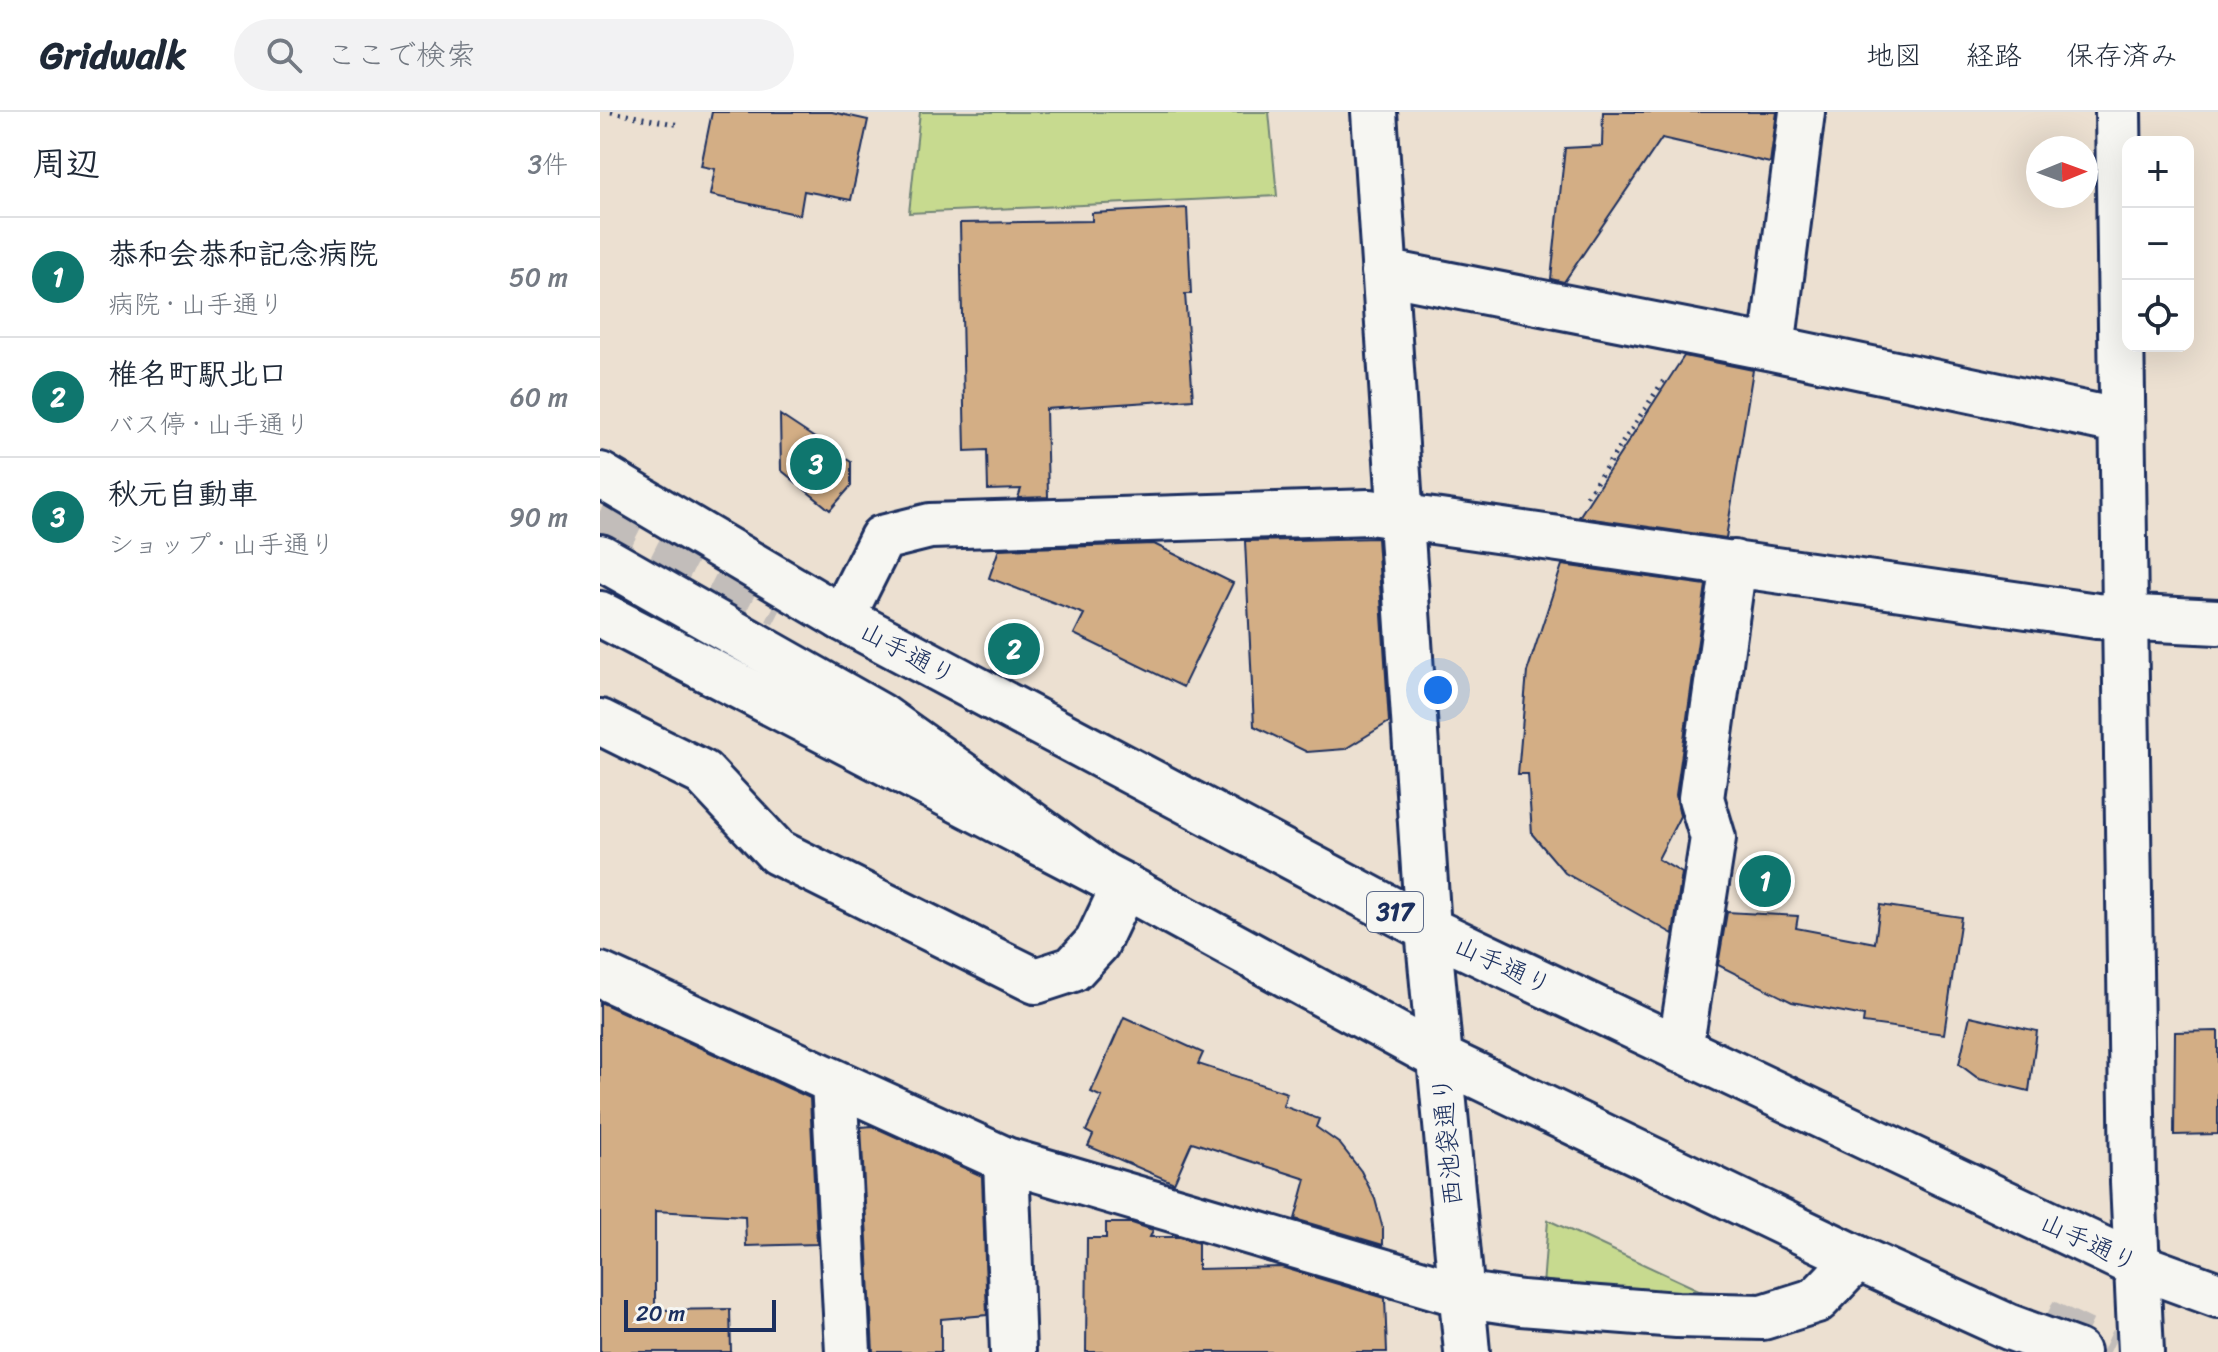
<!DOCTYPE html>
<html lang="ja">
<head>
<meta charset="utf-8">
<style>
  :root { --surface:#fff; --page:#f2f2f3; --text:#1f2937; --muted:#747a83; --line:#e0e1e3; --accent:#0f766e }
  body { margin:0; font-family:Sriracha,"Klee One",sans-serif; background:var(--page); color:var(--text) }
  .controls { position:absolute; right:24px; top:24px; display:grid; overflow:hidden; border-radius:16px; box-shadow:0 8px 32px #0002 }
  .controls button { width:72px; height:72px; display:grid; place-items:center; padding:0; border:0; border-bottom:2px solid var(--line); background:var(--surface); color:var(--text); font:40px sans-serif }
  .compass { position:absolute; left:1426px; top:24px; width:72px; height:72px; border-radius:50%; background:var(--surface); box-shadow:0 8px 32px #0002; rotate:89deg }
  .scale { position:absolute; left:24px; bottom:20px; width:152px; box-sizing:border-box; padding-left:8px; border:4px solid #1b2f5e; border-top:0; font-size:22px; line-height:28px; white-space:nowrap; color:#1b2f5e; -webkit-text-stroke:6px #f6f6f2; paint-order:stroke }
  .you { position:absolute; left:838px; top:578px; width:28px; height:28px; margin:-20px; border:6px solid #fff; border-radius:50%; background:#1a73e8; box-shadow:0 0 0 12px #1a73e833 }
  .badge { display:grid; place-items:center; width:52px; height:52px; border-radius:50%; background:var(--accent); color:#fff; font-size:26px; font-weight:700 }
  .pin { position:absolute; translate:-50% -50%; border:4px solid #fff; box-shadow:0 2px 8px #0006 }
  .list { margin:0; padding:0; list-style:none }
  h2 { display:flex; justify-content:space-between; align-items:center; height:104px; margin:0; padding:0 32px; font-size:34px }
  h2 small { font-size:26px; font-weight:400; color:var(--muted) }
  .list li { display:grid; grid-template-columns:52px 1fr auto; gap:24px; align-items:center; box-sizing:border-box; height:120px; padding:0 32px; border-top:2px solid var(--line) }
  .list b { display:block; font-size:30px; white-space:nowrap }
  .list p { margin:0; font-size:26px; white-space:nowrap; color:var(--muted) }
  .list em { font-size:26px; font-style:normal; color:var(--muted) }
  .icon { flex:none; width:44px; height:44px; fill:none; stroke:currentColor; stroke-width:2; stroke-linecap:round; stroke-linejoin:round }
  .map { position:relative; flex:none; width:1618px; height:1240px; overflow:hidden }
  header { display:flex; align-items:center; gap:48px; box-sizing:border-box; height:112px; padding:0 40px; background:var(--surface); border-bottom:2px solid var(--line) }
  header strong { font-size:38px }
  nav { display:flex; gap:44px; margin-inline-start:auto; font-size:28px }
  .search { width:560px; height:72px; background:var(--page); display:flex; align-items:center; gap:20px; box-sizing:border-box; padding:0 28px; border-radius:44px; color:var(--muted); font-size:30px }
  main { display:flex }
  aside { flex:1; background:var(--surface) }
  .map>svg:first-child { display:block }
  .green { fill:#c7da8f; stroke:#718476; stroke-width:2 }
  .building { fill:#d3ae85; stroke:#1b2f5e; stroke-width:2 }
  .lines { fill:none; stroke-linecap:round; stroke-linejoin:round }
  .highway-tunnel { stroke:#c2bdba; stroke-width:44; stroke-dasharray:44 22; stroke-linecap:butt }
  .minor-casing { stroke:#1b2f5e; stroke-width:50 }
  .major-casing { stroke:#1b2f5e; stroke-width:50 }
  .highway-casing { stroke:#1b2f5e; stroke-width:50 }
  .path { stroke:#1b2f5e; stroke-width:5; stroke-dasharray:2 6; stroke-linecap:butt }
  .minor { stroke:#f6f6f2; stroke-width:44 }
  .major { stroke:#f6f6f2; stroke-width:44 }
  .highway { stroke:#f6f6f2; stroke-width:44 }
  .labels { text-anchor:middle; stroke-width:7; stroke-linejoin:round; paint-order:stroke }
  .shield { fill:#f6f6f2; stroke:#5d6b8a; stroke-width:2 }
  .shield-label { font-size:24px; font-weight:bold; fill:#1b2f5e }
  .street-label { font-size:26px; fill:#1b2f5e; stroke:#f6f6f2 }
</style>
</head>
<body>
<header>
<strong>Gridwalk</strong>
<div class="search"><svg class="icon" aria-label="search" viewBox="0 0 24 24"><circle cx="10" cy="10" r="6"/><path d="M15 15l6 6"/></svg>ここで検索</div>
<nav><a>地図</a><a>経路</a><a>保存済み</a></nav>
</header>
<main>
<aside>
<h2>周辺<small>3件</small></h2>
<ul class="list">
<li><span class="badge">1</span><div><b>恭和会恭和記念病院</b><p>病院 · 山手通り</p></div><em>50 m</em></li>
<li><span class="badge">2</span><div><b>椎名町駅北口</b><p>バス停 · 山手通り</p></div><em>60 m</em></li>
<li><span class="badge">3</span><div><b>秋元自動車</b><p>ショップ · 山手通り</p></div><em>90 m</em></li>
</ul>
</aside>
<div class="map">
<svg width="1618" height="1240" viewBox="0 0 1618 1240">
  <rect width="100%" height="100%" fill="#ece0d1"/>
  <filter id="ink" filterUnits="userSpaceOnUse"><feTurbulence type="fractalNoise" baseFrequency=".0125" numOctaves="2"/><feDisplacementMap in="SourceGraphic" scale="16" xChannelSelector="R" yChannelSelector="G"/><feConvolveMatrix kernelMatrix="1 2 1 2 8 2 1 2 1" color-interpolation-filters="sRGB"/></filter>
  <g filter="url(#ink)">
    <!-- green -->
    <path class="green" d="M320,0H669L677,84L309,101Z
      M948,1108L1129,1192L943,1174Z"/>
    <!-- building -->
    <path class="building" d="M112,0H232L268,8L251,88L204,79L200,103L110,83L115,57L101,54Z
      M1003,0H1177L1170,51L1062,26L964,170L951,167L965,36L1002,34Z
      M587,96L591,182H585L593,287L446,297L448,385L418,386L421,377L388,378L387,338L365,339L360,111L492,109V101Z
      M1084,244L1153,258L1126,426L979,405Z
      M180,303L251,350V374L230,398L181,358Z
      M777,426L789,610L745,637L707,640L654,614L645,429Z
      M554,432L633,471L583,575L474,522L484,502L389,466L399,437Z
      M962,453L1106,473L1076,683L1080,704L1058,747L1082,761L1073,822L965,761L932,722L928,662H918L927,560Z
      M1280,793L1361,805L1344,922L1263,911L1264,904L1192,890L1118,853L1127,800L1198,804L1196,816L1275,831Z
      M0,890L210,986L217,1132L146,1134L145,1104L55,1099V1198L130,1197L131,1240H0Z
      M1370,904L1437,919L1429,979L1379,967L1359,952Z
      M524,905L603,941L598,952L687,981L683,994L719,1007L716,1015L740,1032L761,1059L775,1087L783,1117V1133L695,1107L706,1067L592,1030L574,1071L488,1034L493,1023L486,1019L502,985L491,980Z
      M1618,919V1022L1574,1023L1575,920Z
      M272,1014L382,1064L387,1203L341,1207V1240H273L261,1015Z
      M506,1111H532L553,1118L550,1125H580L598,1131V1157L681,1155L785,1186L787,1240H486L487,1126H506Z"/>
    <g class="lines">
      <!-- highway-tunnel -->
      <path class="highway-tunnel" d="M0,399L183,493
        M1444,1209L1510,1240"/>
      <!-- minor casing -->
      <g class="minor-casing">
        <path id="minor" d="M774,0L828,817
          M1518,0L1533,1070L1541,1240
          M784,160L1172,236L1522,310
          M1172,236L1202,0
          M242,506L282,426L330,414L770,400L1497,504L1618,510
          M0,610L103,661L177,740L436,869L473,857L497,831L524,774
          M0,863L406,1048L860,1182L921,1191L1077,1203L1163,1205L1217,1188L1257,1146
          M1080,938L1113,726L1101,686L1134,451
          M234,970L248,1240
          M406,1048L413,1240"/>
      </g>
      <!-- major casing -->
      <g class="major-casing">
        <path id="major" d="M0,363L242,506L828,817L1536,1153L1618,1183
          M0,502L524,774L840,946L1257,1146L1409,1215L1477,1240
          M828,817L867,1240"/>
      </g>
      <!-- highway casing -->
      <g class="highway-casing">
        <path id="highway" d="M0,445L280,604L501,762"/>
      </g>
      <!-- path -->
      <path class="path" d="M11,0L80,13
        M987,384L1066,265"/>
      <!-- minor -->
      <use href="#minor" class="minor"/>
      <!-- major -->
      <use href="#major" class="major"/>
      <!-- highway -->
      <use href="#highway" class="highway"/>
    </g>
  </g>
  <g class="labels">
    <!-- shield labels -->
    <rect class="shield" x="767" y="780" width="56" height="40" rx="6"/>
    <g class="shield-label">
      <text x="795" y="808">317</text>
    </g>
    <!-- street labels -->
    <g class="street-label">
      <text transform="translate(308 541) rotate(28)" y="9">山手通り</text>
      <text transform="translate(903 853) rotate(25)" y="9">山手通り</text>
      <text transform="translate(847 1029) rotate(-95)" y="9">西池袋通り</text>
      <text transform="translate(1489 1130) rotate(25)" y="9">山手通り</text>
    </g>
  </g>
</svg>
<div class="controls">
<button>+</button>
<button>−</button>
<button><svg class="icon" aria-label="locate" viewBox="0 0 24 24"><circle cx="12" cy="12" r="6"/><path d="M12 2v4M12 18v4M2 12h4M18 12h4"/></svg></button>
</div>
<svg class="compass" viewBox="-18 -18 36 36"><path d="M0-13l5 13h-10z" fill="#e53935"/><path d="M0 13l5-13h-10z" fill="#747a83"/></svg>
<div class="scale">20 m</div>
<div class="you"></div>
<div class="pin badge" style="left:1165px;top:769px">1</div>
<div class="pin badge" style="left:414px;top:537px">2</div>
<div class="pin badge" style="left:216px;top:352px">3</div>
</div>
</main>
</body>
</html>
